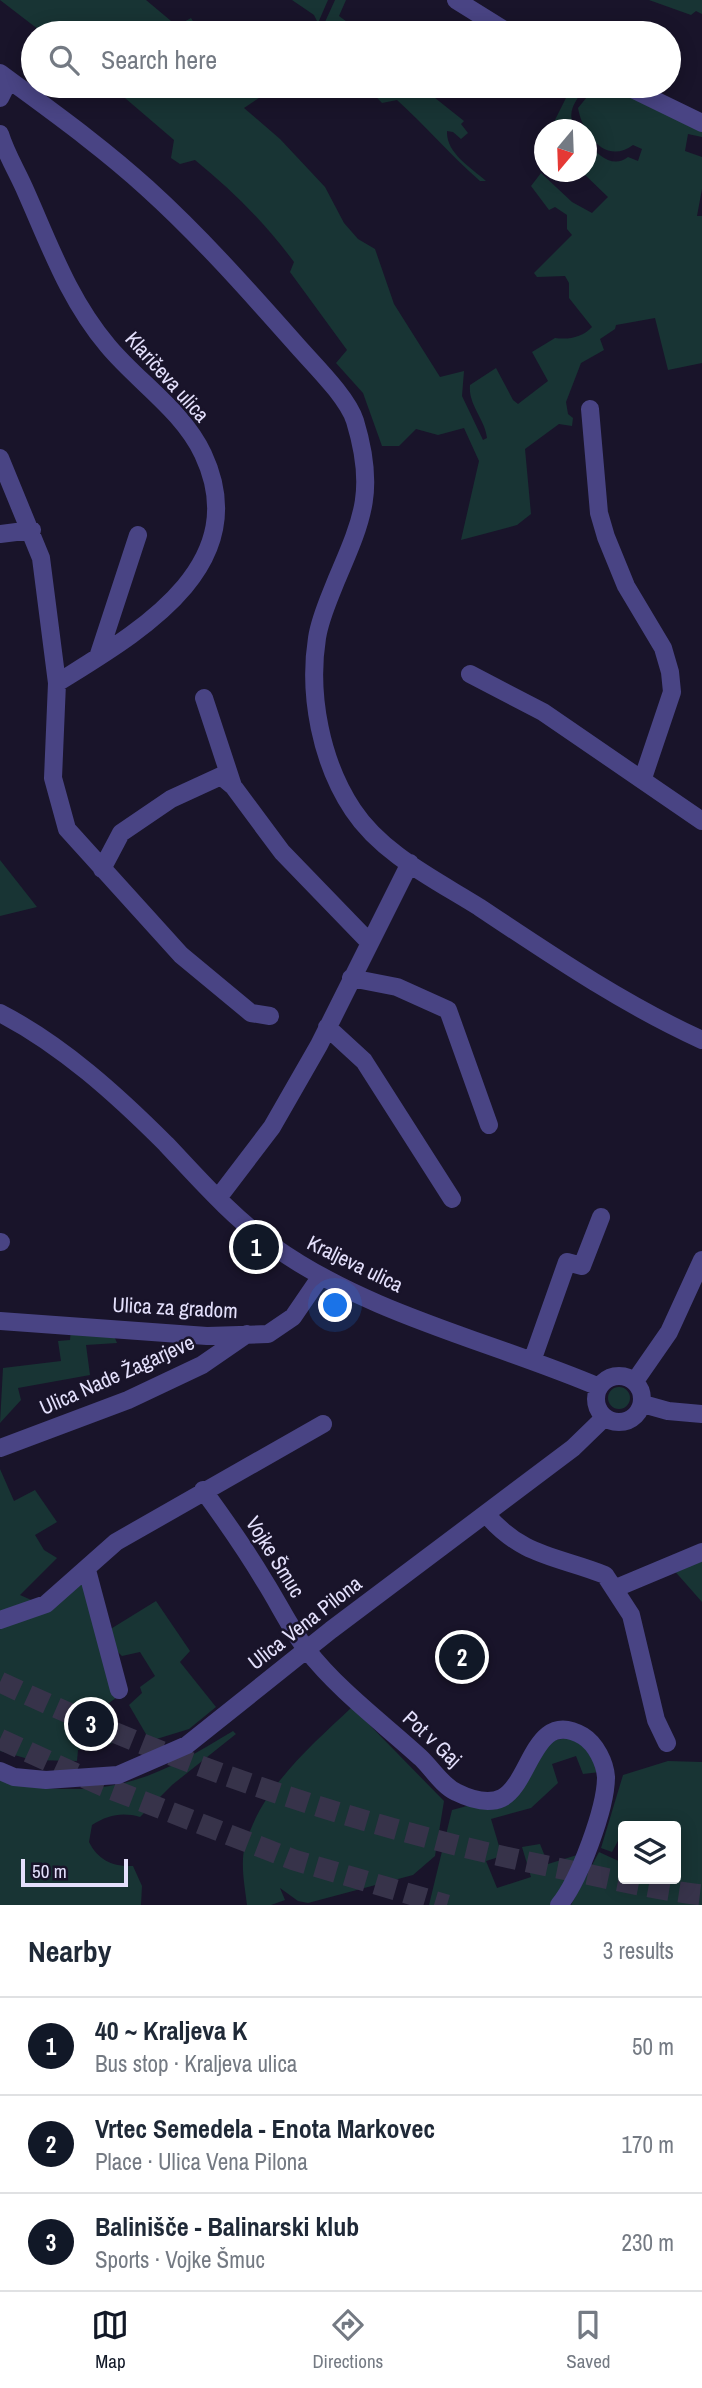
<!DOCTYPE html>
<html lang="en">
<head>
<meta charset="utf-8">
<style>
  :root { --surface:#fff; --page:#f6f6f7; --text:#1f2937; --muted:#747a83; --line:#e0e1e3; --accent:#111827 }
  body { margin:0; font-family:"Archivo Narrow",sans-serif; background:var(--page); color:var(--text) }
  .controls { position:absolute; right:21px; bottom:21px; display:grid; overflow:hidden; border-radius:7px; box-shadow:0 4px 18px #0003 }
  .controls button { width:63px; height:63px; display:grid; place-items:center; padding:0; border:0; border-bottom:2px solid var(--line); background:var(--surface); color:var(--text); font:35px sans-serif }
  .compass { position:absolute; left:534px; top:119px; width:63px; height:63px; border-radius:50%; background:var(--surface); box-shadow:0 4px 18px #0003; rotate:199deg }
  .scale { position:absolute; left:21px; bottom:18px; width:107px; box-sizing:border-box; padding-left:7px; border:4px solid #e4e0fc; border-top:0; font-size:19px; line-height:24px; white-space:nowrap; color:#e4e0fc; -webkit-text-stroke:5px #19142a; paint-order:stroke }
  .you { position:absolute; left:336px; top:1306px; width:24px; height:24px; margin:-18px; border:5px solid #fff; border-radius:50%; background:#1a73e8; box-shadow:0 0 0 10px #1a73e833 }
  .badge { display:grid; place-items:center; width:46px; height:46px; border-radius:50%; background:var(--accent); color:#fff; font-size:23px; font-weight:700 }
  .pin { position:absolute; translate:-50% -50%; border:4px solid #fff; box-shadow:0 2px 7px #0006 }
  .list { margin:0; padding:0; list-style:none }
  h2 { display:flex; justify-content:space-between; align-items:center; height:91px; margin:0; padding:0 28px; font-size:30px }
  h2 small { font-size:23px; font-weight:400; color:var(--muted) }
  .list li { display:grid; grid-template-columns:46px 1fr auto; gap:21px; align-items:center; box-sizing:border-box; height:98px; padding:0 28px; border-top:2px solid var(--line) }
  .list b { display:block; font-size:26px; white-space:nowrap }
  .list p { margin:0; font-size:23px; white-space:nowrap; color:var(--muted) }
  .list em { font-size:23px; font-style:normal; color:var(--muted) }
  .icon { flex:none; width:38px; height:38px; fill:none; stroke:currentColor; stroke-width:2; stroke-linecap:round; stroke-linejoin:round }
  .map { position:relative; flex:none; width:702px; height:1905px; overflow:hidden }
  .search { position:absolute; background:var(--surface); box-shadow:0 4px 18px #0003; left:21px; right:21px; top:21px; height:77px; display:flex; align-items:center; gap:18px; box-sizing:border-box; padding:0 24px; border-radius:38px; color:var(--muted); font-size:26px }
  .sheet { height:385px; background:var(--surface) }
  nav { display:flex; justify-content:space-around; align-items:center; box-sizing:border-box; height:98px; border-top:2px solid var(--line); background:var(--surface); font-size:19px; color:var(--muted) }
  nav a { display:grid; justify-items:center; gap:4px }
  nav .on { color:var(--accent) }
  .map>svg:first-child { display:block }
  .green { fill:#183434 }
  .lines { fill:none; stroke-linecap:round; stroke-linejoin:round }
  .highway-tunnel { stroke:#37334a; stroke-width:21; stroke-dasharray:21 10; stroke-linecap:butt }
  .minor { stroke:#494484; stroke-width:18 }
  .labels { text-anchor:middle; stroke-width:5; stroke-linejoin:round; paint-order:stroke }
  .street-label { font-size:21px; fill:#e4e0fc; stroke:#19142a }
</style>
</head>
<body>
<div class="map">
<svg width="702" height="1905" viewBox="0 0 702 1905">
  <rect width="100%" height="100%" fill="#19142a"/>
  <!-- green -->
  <path class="green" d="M0,0H146L177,26L191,18L200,33H43Z
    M292,0H328L318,23L314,15Z
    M335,0H346L339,16L362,33H320Z
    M649,0H702V14L696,11L691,15Z
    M111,86H288L268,92L244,108L280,139L325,187L344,223L358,239L375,249L394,304L440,377L464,371L462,396L483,440L487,438C485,419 468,405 470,385L496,368L513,400L518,404L548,381L532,352L555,338C569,340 583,337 592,327L569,298V283L565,276L537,277L534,273L572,235L567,229V215L555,207L549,210L531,186L541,173L572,202L592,213L608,197L582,172H586L587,143C598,155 613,169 628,157L638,161L642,149L633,145C605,166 582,132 578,108L596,86H619L702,128V137L688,134L685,151L702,157V189L697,216H702V363L668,370L655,318L616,325L615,329L600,339L604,350L581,363L566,402L568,414L573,418L572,426L559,424L525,449L531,514L517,525L461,540L479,461L464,428L438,435L416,429L399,446H382L363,393L336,363L347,350L290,272L294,262C265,223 233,191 195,160L180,164L171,158L174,140Z
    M366,86H420L464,121L461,124L468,133L461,139L453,132L447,131C446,153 470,167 486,181H480C450,155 426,126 397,100L382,103Z
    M572,86L585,87C575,102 566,112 575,129H560L553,124Z
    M0,860L37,907L0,916Z
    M71,1328L112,1331L117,1343L86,1345L90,1375L18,1388L21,1400L0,1423L3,1368L61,1361L58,1341L70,1340Z
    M608 1398a11 11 0 1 1 22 0a11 11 0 1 1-22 0Z
    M0,1469L14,1501L35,1490L57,1522L35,1535L44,1550L57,1558L20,1595L38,1603L0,1614Z
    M702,1558V1602L672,1568Z
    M84,1582L116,1698L106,1705L114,1743L78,1750L77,1761L32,1760L0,1751V1625L58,1601Z
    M156,1601L190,1651L180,1662L216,1707L189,1729L150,1741L129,1705L142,1693L140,1687L155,1676L140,1652L122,1656L111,1645L109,1630Z
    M352,1707L444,1801L435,1856L413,1875L308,1903L298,1901L280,1888L285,1900L271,1905H247C245,1887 240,1864 245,1846C261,1788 310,1747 352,1707Z
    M233,1731L236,1734L172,1785L140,1817C122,1812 108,1815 92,1825L89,1842C98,1860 113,1867 133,1866L142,1886L141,1905H0V1779C22,1788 40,1788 63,1789C133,1791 175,1766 233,1731Z
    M567,1738L581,1741L600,1772L583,1774L576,1756L552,1764L558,1783L531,1808L491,1819L502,1856L486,1861L497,1888L531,1877L522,1847L540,1844L548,1864L577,1855L572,1877L553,1902L550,1905H429L452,1810L467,1806L490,1807L550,1741Z
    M668,1761L702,1762V1905H571L599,1852L623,1863V1879H676V1826H623V1841L619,1839L612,1852L601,1848L623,1775Z"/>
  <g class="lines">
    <!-- highway-tunnel -->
    <path class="highway-tunnel" d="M0,1682C183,1768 374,1832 572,1871C615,1880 658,1890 702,1895
      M0,1739L103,1786L294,1860L447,1905"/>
    <!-- minor -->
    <path class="minor" d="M456,0L509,33
      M0,73C50,110 101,146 147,188C200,236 247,289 294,342C312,363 347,396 355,421C376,490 363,518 336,581C329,599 320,618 317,638C308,695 321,762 353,810C382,854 436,880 479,907C551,955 623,1004 702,1040
      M626,86L702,123
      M0,98L9,80
      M0,134C6,154 18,173 26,192C50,246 69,300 108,346C138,382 183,411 203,454C256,567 137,633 57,683
      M590,409L599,513L606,537L626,586L663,648L670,672L672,692L643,778
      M0,458L41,558L57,683L53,778L67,829L181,955L251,1013L270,1016
      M0,534L32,530
      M98,657L138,535
      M470,674L543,712L702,821
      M204,698L233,786L282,852L370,943
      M102,869L121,833L171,799L221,776L233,786
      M351,978L397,987L448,1010L489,1125
      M0,1013C62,1045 117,1095 166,1144C200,1180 233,1218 273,1246C370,1315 491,1341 599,1387
      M327,1027L364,1061L452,1199
      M218,1198L272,1127L319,1045L410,863
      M0,1242H1
      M0,1321L207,1336L268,1334L293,1317L321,1276
      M532,1361L567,1262L582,1266L601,1217
      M596 1399a23 23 0 1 1 46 0a23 23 0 1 1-46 0Z
      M635,1381L669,1332L702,1260
      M643,1404L668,1411L702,1414
      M0,1448L128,1400L202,1365L247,1334
      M203,1490C225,1520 246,1550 265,1582C279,1604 291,1630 307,1650C339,1691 384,1724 422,1759C432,1769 443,1786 456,1792C470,1799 487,1805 502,1798C531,1783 534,1707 583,1736C596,1744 605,1763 606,1777C606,1808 579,1881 559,1905
      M486,1514C522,1557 558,1556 605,1575L631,1615L656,1720L667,1743
      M87,1570L119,1690
      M616,1588L702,1552
      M0,1620L46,1604L116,1542L323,1424
      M0,1771L14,1777L46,1780L118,1775L187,1745L331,1630L573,1448L605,1417"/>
  </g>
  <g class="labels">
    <!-- street labels -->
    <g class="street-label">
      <text transform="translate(167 377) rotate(48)" y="7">Klaričeva ulica</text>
      <text transform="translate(355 1264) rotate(26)" y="7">Kraljeva ulica</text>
      <text transform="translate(175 1308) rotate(3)" y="7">Ulica za gradom</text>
      <text transform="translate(117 1375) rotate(-24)" y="7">Ulica Nade Žagarjeve</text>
      <text transform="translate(275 1557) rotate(58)" y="7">Vojke Šmuc</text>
      <text transform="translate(305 1623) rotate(-38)" y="7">Ulica Vena Pilona</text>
      <text transform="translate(432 1739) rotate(43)" y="7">Pot v Gaj</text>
    </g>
  </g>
</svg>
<div class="controls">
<button><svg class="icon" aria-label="layers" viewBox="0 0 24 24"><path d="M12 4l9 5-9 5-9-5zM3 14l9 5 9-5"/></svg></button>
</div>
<svg class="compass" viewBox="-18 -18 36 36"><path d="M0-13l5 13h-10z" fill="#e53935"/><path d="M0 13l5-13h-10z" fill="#747a83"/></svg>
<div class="scale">50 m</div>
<div class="you"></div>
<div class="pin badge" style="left:256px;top:1247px">1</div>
<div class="pin badge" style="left:462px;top:1657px">2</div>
<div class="pin badge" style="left:91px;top:1724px">3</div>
<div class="search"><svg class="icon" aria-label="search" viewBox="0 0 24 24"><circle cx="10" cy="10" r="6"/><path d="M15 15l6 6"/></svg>Search here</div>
</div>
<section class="sheet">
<h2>Nearby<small>3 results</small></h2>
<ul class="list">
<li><span class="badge">1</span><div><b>40 ~ Kraljeva K</b><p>Bus stop · Kraljeva ulica</p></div><em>50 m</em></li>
<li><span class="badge">2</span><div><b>Vrtec Semedela - Enota Markovec</b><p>Place · Ulica Vena Pilona</p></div><em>170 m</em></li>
<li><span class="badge">3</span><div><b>Balinišče - Balinarski klub</b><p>Sports · Vojke Šmuc</p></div><em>230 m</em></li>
</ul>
</section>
<nav>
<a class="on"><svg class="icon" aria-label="map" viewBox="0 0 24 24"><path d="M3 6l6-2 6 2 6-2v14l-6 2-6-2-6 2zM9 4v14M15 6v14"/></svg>Map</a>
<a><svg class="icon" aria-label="directions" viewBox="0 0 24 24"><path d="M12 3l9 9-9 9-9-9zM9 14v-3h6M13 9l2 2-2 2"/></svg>Directions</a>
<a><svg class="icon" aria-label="saved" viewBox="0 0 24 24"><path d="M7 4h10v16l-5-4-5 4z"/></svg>Saved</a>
</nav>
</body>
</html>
